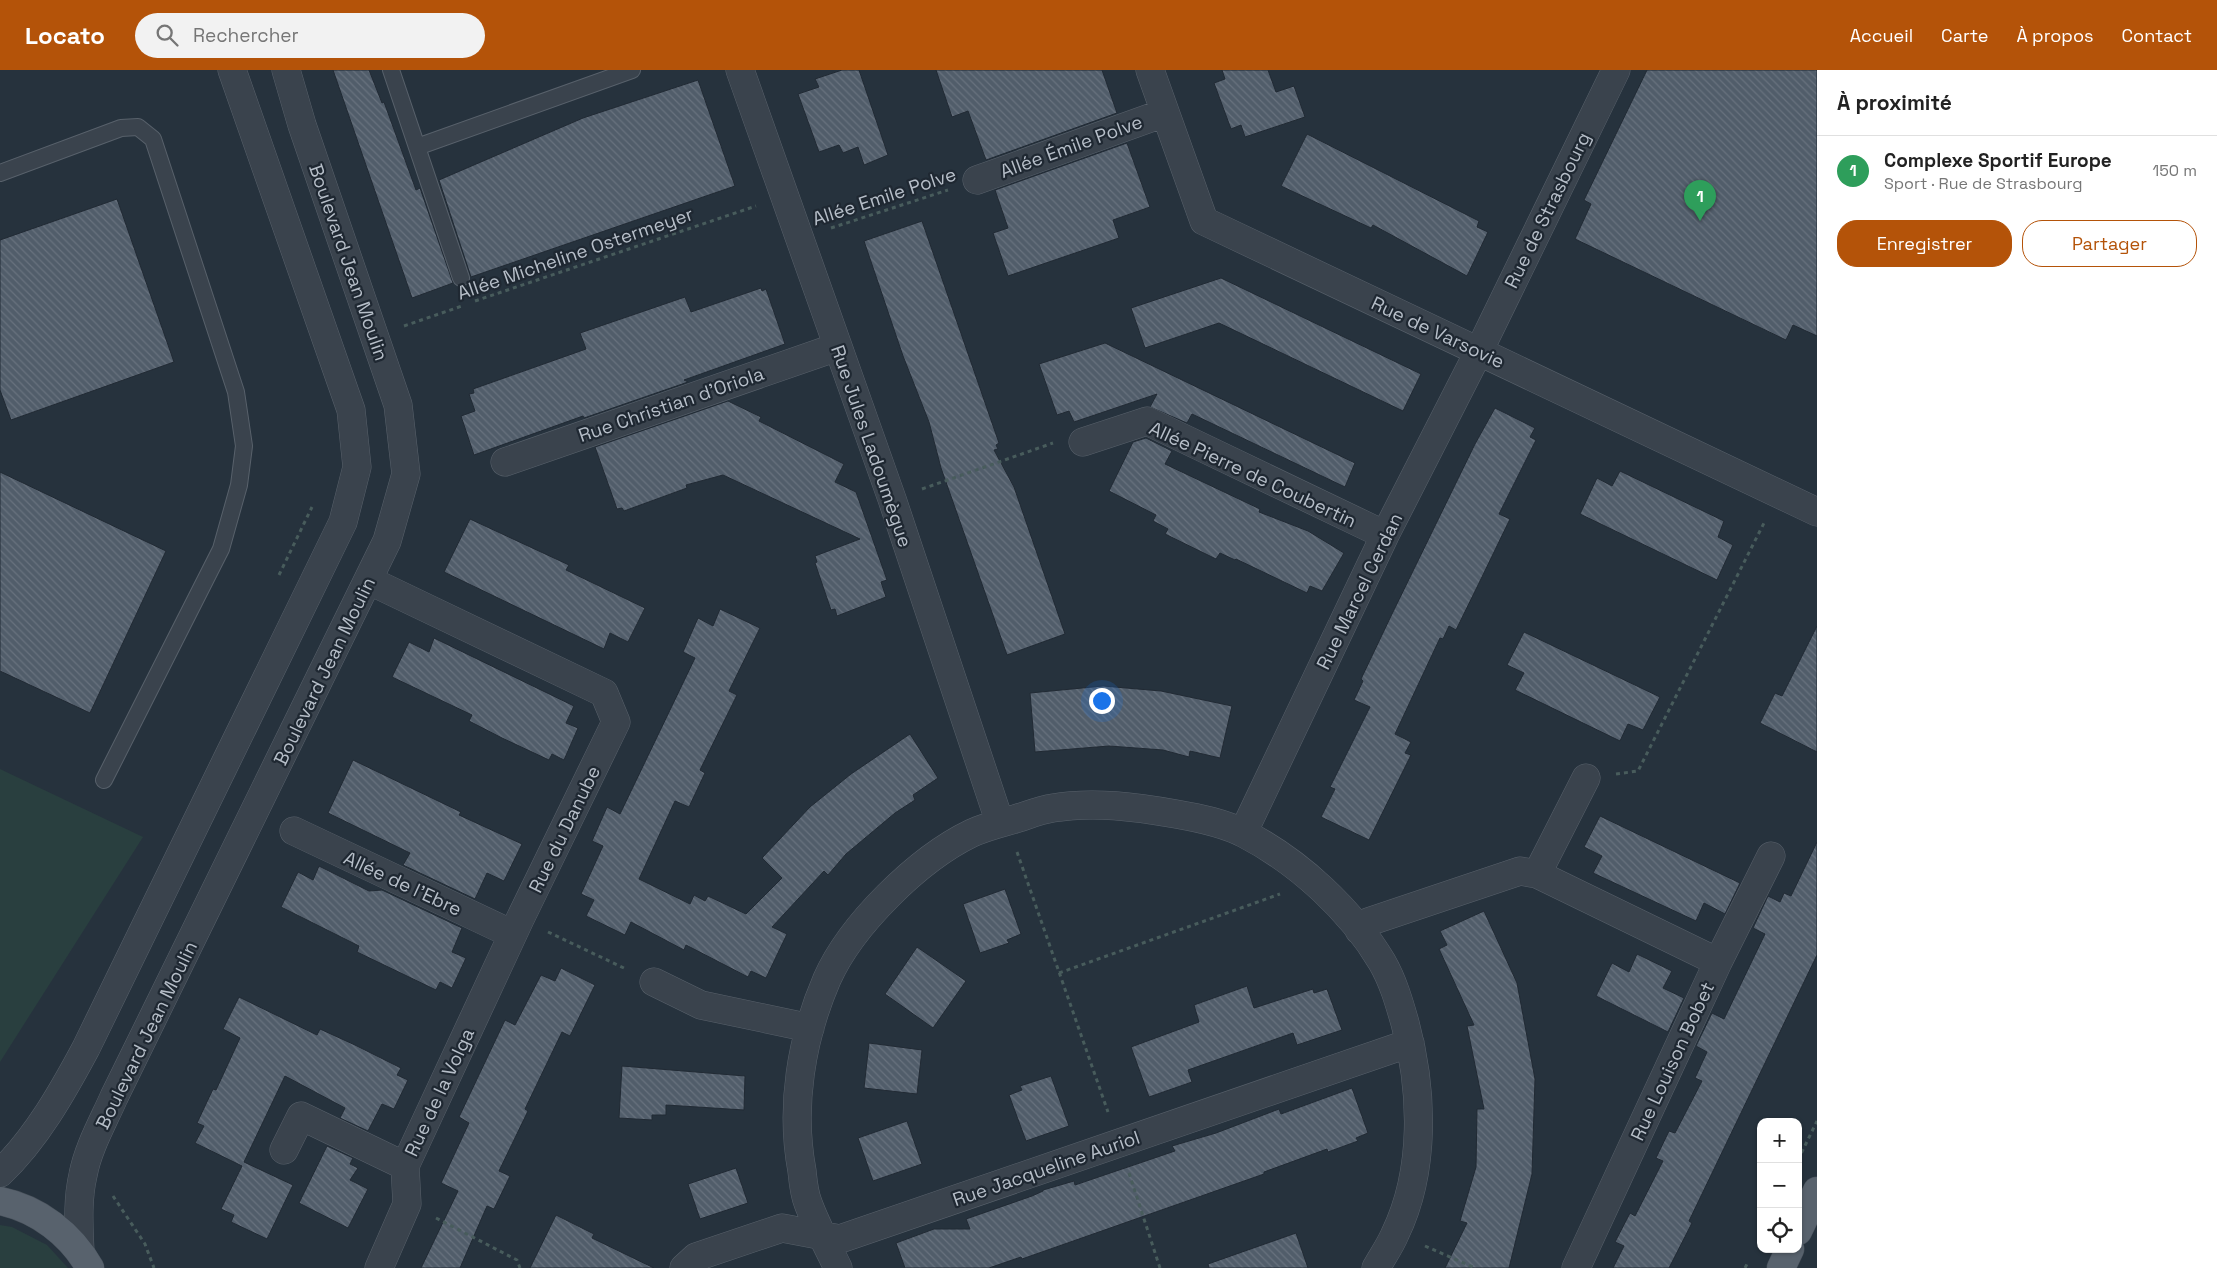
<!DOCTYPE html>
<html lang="fr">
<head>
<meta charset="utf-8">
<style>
  :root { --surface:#fff; --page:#f2f2f2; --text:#222; --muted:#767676; --line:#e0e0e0; --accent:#b45309 }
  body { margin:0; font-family:"Space Grotesk",sans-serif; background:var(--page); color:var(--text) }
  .controls { position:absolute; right:15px; bottom:15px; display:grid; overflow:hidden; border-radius:10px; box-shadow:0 1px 4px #0004 }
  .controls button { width:45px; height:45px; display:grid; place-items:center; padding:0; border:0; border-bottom:1px solid var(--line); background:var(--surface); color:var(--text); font:25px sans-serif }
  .you { position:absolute; left:1101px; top:630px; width:18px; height:18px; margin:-12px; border:4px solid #fff; border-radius:50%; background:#1a73e8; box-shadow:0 0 0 8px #1a73e833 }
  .badge { display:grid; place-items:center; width:32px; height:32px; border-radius:50%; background:var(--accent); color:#fff; font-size:16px; font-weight:700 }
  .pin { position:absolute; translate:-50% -41px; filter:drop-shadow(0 1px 2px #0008) }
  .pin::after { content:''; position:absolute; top:26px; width:18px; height:15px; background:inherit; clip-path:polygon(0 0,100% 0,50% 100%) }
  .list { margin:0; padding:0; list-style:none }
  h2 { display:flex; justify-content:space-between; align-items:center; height:65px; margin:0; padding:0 20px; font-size:21px }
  h2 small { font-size:16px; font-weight:400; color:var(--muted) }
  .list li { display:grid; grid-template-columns:32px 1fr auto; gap:15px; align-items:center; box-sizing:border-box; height:70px; padding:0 20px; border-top:1px solid var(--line) }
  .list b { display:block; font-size:19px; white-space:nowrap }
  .list p { margin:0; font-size:16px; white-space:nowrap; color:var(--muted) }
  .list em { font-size:16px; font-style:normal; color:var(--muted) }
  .actions { display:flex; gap:10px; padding:15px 20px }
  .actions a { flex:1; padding:11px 0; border:1px solid var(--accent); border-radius:20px; text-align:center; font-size:18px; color:var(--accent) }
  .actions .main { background:var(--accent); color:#fff }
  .icon { flex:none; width:28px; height:28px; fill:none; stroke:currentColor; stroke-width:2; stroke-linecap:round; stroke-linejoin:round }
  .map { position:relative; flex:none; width:1817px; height:1198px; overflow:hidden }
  header { display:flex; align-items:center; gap:30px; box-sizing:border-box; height:70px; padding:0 25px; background:var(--accent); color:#fff }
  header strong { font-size:24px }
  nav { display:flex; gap:28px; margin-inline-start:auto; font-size:18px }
  .search { width:350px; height:45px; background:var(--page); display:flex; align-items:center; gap:12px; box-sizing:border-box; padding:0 18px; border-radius:28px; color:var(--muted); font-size:19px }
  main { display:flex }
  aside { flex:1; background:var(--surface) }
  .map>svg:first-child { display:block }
  .green { fill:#293f3f }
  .building { fill:url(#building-back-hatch); stroke:#212a34 }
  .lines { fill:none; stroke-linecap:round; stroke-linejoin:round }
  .lane-casing { stroke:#58616b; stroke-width:18 }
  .street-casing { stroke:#58616b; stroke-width:29 }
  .primary-casing { stroke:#464f59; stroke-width:29 }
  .path { stroke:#485c5c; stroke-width:3; stroke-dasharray:4 4; stroke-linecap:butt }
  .lane { stroke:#3a434d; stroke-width:16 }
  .street { stroke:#3a434d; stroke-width:28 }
  .primary { stroke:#58626d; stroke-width:28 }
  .labels { text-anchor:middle; stroke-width:4.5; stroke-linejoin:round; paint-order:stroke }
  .street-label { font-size:19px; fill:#b6bec8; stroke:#1f2832 }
</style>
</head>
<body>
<header>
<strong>Locato</strong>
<div class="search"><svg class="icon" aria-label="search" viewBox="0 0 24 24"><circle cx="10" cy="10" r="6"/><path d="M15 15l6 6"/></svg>Rechercher</div>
<nav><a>Accueil</a><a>Carte</a><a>À propos</a><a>Contact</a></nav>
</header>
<main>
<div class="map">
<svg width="1817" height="1198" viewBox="0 0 1817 1198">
  <defs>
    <pattern id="building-back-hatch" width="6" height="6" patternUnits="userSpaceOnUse" patternTransform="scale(1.25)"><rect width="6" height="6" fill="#515d6a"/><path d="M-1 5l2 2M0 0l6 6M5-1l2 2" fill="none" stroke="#68727e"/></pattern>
  </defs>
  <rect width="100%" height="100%" fill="#26323d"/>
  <!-- green -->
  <path class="green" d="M0,699L143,767L0,992Z
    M0,1155L12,1157L47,1175L68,1198H0Z"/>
  <!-- building -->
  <path class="building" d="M333,0H369L382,33L384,32L416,120L420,118L453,213L412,228Z
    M842,0H859L888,85L864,95L858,77L843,83L839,75L819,82L798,24L819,17L815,9Z
    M936,0H1102L1117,43L986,90L968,41L952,47Z
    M1222,0H1268L1276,22L1294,16L1305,47L1245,67L1241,55L1231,59L1214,13L1225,9Z
    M1647,0H1817V266L1793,255L1786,270L1575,169L1591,134L1584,130Z
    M698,10L735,116L471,207L439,110L583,48Z
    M1307,64L1479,151L1477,157L1488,162L1467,206L1373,155L1371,158L1281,116Z
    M1127,73L1150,137L1113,150L1119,168L1008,206L993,163L1008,158L995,120Z
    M117,129L174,292L11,350L0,320V170Z
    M922,151L999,373L996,375L998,379L994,380L1014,417L1065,564L1007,585L941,398L929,352L903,286L864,171Z
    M1221,208L1421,304L1403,341L1219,253L1145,278L1131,238Z
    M761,218L762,221L766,219L785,274L684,310L688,312L584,348L583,346L474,385L461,346L475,341L469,324L474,323L473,319L586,279L580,263L685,227L691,242Z
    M1105,273L1355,393L1345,417L1192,344L1187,353L1150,337L1157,324L1074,352L1069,341L1057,345L1039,294Z
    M728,331L761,347L759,351L844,394L835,412L856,422L887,510L881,512L886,527L837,546L835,539L831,540L815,493L817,492L815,486L860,469L723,405L686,415L687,418L624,441L622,438L617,439L595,377Z
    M1495,338L1535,358L1530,367L1536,370L1499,444L1510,449L1481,509L1456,560L1449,556L1443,569L1440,568L1395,664L1411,672L1405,683L1411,685L1369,770L1321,747L1335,719L1330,717L1370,637L1354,630L1363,611L1361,609L1391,546L1475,374Z
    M1146,368L1172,381L1165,394L1260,439L1259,442L1308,461L1344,483L1322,521L1310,516L1307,523L1236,489L1235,490L1220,483L1216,489L1165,464L1168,459L1153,451L1156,445L1109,421L1133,372Z
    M1620,401L1724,451L1718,467L1733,475L1717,510L1580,444L1597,408L1612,416Z
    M0,402L166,481L90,643L0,601Z
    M470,449L569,495L566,500L645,538L628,572L610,563L604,579L444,502Z
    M720,539L760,558L729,621L737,625L700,700L705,703L689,737L675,731L639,809L690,834L694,825L705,831L708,826L746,844L782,808L762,788L810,737L851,704L910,664L938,708L913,725L915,730L895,743L846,784L828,805L824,801L772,857L787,864L766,908L751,901L748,907L686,875L684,880L631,852L625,865L586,846L594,830L581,824L603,776L592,771L607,737L620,744L695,588L683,582L698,548L713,556Z
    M1817,556V682L1760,653L1775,623L1782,626Z
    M1524,562L1660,627L1643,660L1628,654L1620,671L1515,620L1524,603L1507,595Z
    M434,568L574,636L566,653L578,658L564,690L552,684L549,690L502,668L469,651L472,645L392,607L409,572L429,582Z
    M1103,616L1161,621L1232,636L1220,688L1190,681L1189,687L1163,680L1109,676L1035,682L1030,623Z
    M353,690L461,742L459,745L522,774L504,811L487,803L475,829L403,795L410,783L328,743Z
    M1600,746L1740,813L1725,844L1704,833L1696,851L1593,803L1602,786L1584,777Z
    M1817,772V885L1689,1151L1692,1153L1669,1198H1613L1624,1176L1615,1172L1630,1143L1635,1146L1663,1091L1656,1088L1669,1061L1675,1063L1702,1011L1695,1008L1707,982L1696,976L1712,943L1724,949L1765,864L1753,858L1768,826L1780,832L1784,823L1791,826Z
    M319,796L369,821L382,820L462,858L452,882L466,888L452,918L440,912L436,920L357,882L359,876L281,837L298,802L313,810Z
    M1005,819L1021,864L1007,870L1009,873L980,883L963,834Z
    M1484,841L1517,913L1535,1009L1532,1104L1509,1198H1445L1467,1153L1460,1151L1476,1097L1477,1039H1484L1467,956L1474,955L1439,879L1447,875L1440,861Z
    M917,877L966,911L933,958L885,924Z
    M1637,884L1672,901L1663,918L1684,928L1668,962L1596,926L1612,893L1629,902Z
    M561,898L595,915L570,966L562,962L525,1039L528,1041L499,1101L510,1106L494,1139L487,1136L460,1198H421L458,1121L441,1113L469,1053L459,1047L505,950L515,955L541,905L555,911Z
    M1247,916L1254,938L1313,919L1314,923L1327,919L1342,960L1297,975L1293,963L1188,1000L1192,1012L1149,1027L1131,977L1199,952L1194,935Z
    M239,927L317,965L320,959L355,975L401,998L397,1005L408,1010L394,1039L382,1034L368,1061L340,1048L345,1038L285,1006L244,1092L293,1115L267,1169L231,1152L234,1145L221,1139L242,1096L195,1073L204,1056L197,1053L213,1019L216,1020L240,968L223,959Z
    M869,973L922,980L917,1024L864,1018Z
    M622,996L745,1006L744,1040L666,1035V1045H652V1050L619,1048Z
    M1051,1006L1069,1056L1026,1071L1009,1025L1022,1020L1020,1016Z
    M1352,1018L1368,1063L1356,1068L1358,1071L1328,1082L1327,1079L1264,1102V1104L1022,1189L1021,1187L989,1198H905L896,1173L934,1159H970L966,1149L1032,1126L1043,1121V1120L1074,1111L1075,1115L1175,1081L1172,1076L1216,1063L1279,1039L1281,1044Z
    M907,1051L922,1094L873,1111L858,1068Z
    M327,1076L353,1088L350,1094L358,1098L350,1110L368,1119L348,1158L299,1133Z
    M736,1098L748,1133L700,1149L688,1114Z
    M556,1145L594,1164L592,1168L654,1198H530Z
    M1296,1163L1308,1198H1209L1208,1194Z"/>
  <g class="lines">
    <!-- lane casing -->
    <g class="lane-casing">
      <path id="lane" d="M391,0L461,208
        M417,77L632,0
        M0,103L121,58L138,57L153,69L236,322L244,376L239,415L221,479L104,710"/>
    </g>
    <!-- street casing -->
    <g class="street-casing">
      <path id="street" d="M740,0L892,429L1000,753
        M1150,0L1204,151L1817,442
        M977,110L1164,43
        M1083,372L1147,351L1385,465
        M505,392L837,277
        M368,510L604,623L616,652L520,849L405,1096L407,1134L379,1198
        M294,761L512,864
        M1243,763L1385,465L1479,281L1616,0
        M1537,804L1718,892
        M1359,860L1368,852L1520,801L1537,804L1586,708
        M654,912L701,935L810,958
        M284,1080L301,1046L405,1096
        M0,1103C36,1069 63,1021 86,978L343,452L357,397L351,340L232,0
        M80,1182C79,1157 77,1131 83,1105C88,1078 103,1052 114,1027L387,471L406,404L398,335L302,55L286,0
        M684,1198L696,1187L782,1158L840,1169L1410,973
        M838,1198C828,1177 816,1155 808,1133C804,1123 803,1111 802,1101C790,1037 801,969 827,909C851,855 918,789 972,763C985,757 1001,753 1015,749C1028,745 1040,740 1053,738C1094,731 1136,737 1176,744C1199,748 1224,753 1245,764C1299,792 1351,840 1382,892C1393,911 1399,932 1405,953C1423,1020 1426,1100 1395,1164C1390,1176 1382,1187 1376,1198
        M1576,1198L1718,892L1771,786"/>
    </g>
    <!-- primary casing -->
    <g class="primary-casing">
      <path id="primary" d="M0,1131C38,1139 71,1164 90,1198
        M1798,1161L1817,1121
        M1781,1198L1790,1179"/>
    </g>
    <!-- path -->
    <path class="path" d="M831,158L948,120
      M475,231L756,136
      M404,256L462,236
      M922,419L1053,373
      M279,505L312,437
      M1616,704L1638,701L1764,453
      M1017,782L1108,1042
      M548,862L626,899
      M1059,903L1280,824
      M1798,1090L1817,1051
      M1129,1103L1160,1198
      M113,1126L145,1174L154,1198
      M436,1148L517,1190L520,1198
      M1425,1176L1475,1198
      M1745,1198L1748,1192"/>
    <!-- lane -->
    <use href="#lane" class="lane"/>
    <!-- street -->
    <use href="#street" class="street"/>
    <!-- primary -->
    <use href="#primary" class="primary"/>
  </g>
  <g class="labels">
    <!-- street labels -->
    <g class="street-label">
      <text transform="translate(1071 76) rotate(-20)" y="7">Allée Émile Polve</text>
      <text transform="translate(884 126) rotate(-18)" y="7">Allée Emile Polve</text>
      <text transform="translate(1547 140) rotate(-64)" y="7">Rue de Strasbourg</text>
      <text transform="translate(575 183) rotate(-19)" y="7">Allée Micheline Ostermeyer</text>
      <text transform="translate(349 192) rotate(71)" y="7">Boulevard Jean Moulin</text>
      <text transform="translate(1438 262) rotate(25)" y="7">Rue de Varsovie</text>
      <text transform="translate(671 334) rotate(-19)" y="7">Rue Christian d'Oriola</text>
      <text transform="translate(872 376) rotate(71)" y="7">Rue Jules Ladoumègue</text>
      <text transform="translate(1253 404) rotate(25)" y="7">Allée Pierre de Coubertin</text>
      <text transform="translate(1359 521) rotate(-64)" y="7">Rue Marcel Cerdan</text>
      <text transform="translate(324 601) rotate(-64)" y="7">Boulevard Jean Moulin</text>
      <text transform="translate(564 759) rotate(-64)" y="7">Rue du Danube</text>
      <text transform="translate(403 813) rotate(25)" y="7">Allée de l'Ebre</text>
      <text transform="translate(146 965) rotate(-64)" y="7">Boulevard Jean Moulin</text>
      <text transform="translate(1672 991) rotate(-65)" y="7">Rue Louison Bobet</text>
      <text transform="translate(439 1022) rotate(-65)" y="7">Rue de la Volga</text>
      <text transform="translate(1046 1098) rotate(-19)" y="7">Rue Jacqueline Auriol</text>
    </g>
  </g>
</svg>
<div class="controls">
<button>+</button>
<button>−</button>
<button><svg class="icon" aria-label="locate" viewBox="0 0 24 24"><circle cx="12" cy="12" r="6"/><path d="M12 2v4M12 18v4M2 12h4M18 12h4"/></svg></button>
</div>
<div class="you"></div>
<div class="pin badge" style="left:1700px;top:151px;background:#2e9e5b">1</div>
</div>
<aside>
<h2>À proximité<small></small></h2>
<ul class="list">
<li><span class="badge" style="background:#2e9e5b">1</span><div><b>Complexe Sportif Europe</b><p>Sport · Rue de Strasbourg</p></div><em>150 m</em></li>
</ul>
<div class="actions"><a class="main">Enregistrer</a><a>Partager</a></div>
</aside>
</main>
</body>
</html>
